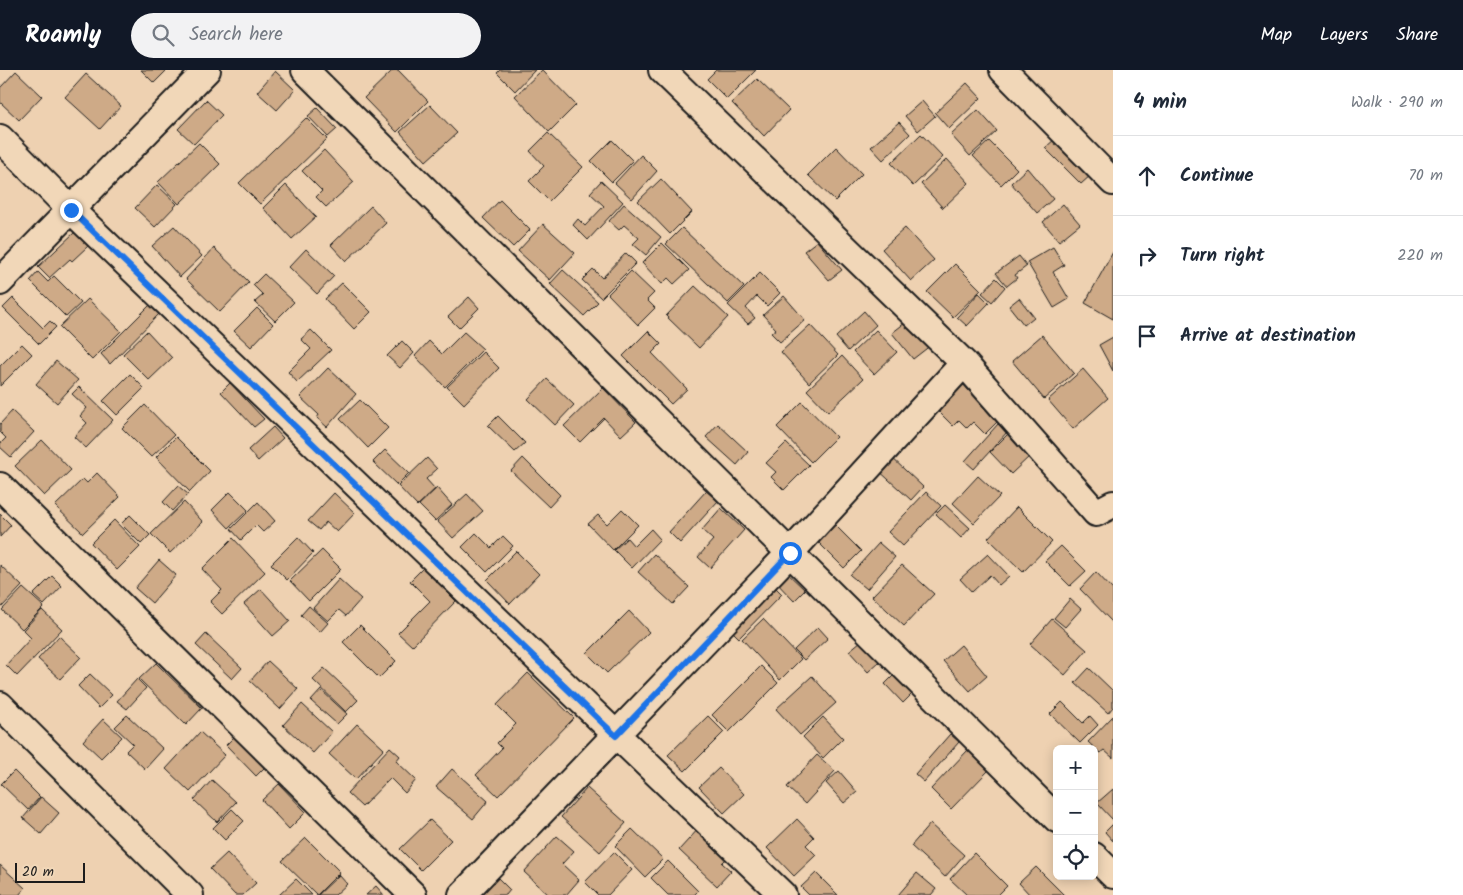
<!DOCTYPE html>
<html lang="en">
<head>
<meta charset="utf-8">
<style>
  :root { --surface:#fff; --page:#f2f2f3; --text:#1f2937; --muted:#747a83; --line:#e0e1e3; --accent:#111827 }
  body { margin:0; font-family:Kalam,sans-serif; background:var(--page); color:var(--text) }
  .controls { position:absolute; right:15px; bottom:15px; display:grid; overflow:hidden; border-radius:8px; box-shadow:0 2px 12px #0003 }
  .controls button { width:45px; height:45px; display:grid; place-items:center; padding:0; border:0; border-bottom:1px solid var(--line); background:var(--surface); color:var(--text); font:25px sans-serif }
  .scale { position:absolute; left:15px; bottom:12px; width:70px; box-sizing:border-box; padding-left:5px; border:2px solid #1c1c1c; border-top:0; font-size:14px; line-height:18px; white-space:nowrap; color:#1c1c1c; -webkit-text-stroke:4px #f1d7b8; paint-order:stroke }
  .stop { position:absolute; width:15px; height:15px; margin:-11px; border:4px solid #1a73e8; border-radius:50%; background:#fff }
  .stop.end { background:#1a73e8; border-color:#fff; box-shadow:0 1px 5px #0008 }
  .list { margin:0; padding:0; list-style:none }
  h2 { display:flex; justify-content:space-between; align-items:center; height:65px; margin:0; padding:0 20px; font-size:21px }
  h2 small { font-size:16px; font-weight:400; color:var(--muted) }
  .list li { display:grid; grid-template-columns:32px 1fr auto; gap:15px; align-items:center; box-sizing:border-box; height:80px; padding:0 20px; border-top:1px solid var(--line) }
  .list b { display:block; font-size:19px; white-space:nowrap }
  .list em { font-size:16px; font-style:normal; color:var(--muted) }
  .icon { flex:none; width:28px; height:28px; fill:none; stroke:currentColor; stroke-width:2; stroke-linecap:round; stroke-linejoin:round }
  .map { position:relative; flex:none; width:1113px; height:825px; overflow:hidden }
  header { display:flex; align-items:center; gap:30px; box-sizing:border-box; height:70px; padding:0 25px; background:var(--accent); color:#fff }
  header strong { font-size:24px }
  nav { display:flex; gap:28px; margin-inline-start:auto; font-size:18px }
  .search { width:350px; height:45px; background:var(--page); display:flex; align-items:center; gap:12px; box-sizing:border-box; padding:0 18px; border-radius:28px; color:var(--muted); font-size:19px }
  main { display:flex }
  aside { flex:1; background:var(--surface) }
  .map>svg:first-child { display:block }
  .building { fill:#ceaa87; stroke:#1c1c1c }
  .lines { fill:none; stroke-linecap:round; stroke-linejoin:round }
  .street-casing { stroke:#1c1c1c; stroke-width:30 }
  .street { stroke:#f1d7b8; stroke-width:26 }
  .route { stroke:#1a73e8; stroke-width:6 }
</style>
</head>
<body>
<header>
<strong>Roamly</strong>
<div class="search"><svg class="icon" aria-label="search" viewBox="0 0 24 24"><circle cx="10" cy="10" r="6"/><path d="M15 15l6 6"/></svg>Search here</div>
<nav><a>Map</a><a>Layers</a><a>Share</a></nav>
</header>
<main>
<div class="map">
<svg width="1113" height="825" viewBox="0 0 1113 825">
  <rect width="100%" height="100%" fill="#eed1b1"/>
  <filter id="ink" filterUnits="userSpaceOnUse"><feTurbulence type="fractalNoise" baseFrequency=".02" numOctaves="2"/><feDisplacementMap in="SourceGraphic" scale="10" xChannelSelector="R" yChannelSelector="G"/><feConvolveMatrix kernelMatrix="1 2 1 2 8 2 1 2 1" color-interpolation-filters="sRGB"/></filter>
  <g filter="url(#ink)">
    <!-- building -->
    <path class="building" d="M141,0H167L154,13Z
      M393,0H398L428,31L397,62L364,28Z
      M500,0H535L515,21L497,3Z
      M542,0L576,35L549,62L515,26Z
      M716,0H756L727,29L707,9Z
      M16,1L42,26L19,50L0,32V18Z
      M275,1L295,20L277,40L257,22Z
      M86,4L121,36L100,59L65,27Z
      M757,9L789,40L764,66L732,33Z
      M967,13L981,28L949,59L935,43Z
      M206,30L222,45L194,74L178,59Z
      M922,31L935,46L918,61L905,46Z
      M430,35L457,63L426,91L400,62Z
      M317,38L337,59L328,67L308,46Z
      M978,40L997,61L970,86L951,65Z
      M306,48L327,69L260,134L239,113Z
      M899,52L910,64L883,90L871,77Z
      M548,63L583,97L549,131L529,111L544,96L530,81Z
      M921,64L943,87L913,116L891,93Z
      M1056,68L1091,105L1081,114L1045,78Z
      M612,70L633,91L612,112L591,91Z
      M989,71L1017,99L1001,115L973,86Z
      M199,73L220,94L179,134L158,112Z
      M836,77L862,104L835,131L808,105Z
      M324,80L354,112L326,137L316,127L322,121L302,101Z
      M641,85L657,101L632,129L615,113Z
      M947,89L969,113L943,138L921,114Z
      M1027,98L1053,129L1037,143L1011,113Z
      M661,109L692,142L670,164L638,131Z
      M601,111L623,132L588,170L573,155L578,149L585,156L604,136L590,123Z
      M157,115L177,134L155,157L135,138Z
      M286,115L316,147L292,169L263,138Z
      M500,130L530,160L513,177L483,148Z
      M624,134L661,167L646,185L633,174L639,168L624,155L619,160L609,151Z
      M1063,134L1080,154L1059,171L1043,152Z
      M371,136L386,153L346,191L331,175Z
      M543,154L575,183L550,210L518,181Z
      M174,156L202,186L180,207L152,176Z
      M682,158L744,217L728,233L666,174Z
      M905,158L934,190L911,211L882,179Z
      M75,162L88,176L72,191L70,189L49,208L38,197Z
      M817,171L842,200L829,210L804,181Z
      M662,173L689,200L674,214L668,208L662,214L642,193Z
      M1053,177L1064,195L1053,202L1069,229L1054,238L1027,192Z
      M214,178L249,212L220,242L186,209Z
      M306,179L334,206L317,224L289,197Z
      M1113,182V249L1085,233Z
      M626,183L636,193L601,228L582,210L593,199L602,208Z
      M1019,186L1027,196L1015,205L1017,208L1007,216L996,203Z
      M955,194L981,220L953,247L927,222Z
      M563,200L598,232L584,246L550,214Z
      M631,201L654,223L647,230L655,238L638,255L608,224Z
      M38,202L48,212L54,206L81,233L66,247L30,211Z
      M760,203L780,223L767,236L757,226L746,238L755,248L748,254L728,235Z
      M264,204L294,232L275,251L255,232L263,225L253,215Z
      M996,208L1005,217L992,232L982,223Z
      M342,213L371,242L354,259L325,229Z
      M695,216L728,247L699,278L666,246Z
      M979,223L989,233L967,256L957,247Z
      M784,226L805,250L780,272L771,263L776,259L763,245Z
      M469,227L479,238L459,258L448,247Z
      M13,228L43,258L50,251L56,257L39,274L3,238Z
      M1019,228L1034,247L1024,255L1009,236Z
      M88,229L121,261L92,290L59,257Z
      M151,234L160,243L110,294L101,284Z
      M257,238L273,254L251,277L234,261Z
      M864,241L876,255L848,281L836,267Z
      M910,249L931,275L913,289L892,263Z
      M810,255L838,285L809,313L781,282Z
      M311,260L331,280L297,312L288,302L311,279L301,269Z
      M876,260L897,282L874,304L853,282Z
      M147,261L172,288L149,310L123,284Z
      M648,261L661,274L652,283L687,319L671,334L623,286Z
      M464,262L483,279L445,317L415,286L429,271L442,284Z
      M1042,265L1074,303L1044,329L1012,291Z
      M1113,267V301L1099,275Z
      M402,271L414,283L400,298L387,286Z
      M22,274L32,284L0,316V296Z
      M483,282L499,298L464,334L447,317Z
      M842,286L863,309L828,342L807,320Z
      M56,291L78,310L57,333L36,314Z
      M328,298L356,324L327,357L317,348L319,345L300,327Z
      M1083,299L1108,328L1073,359L1048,330Z
      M130,304L144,318L117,345L103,331Z
      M547,309L574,335L555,355L528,329Z
      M960,311L998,351L985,364L973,352L967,358L959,350L953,356L934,337Z
      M230,313L264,349L254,357L221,322Z
      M79,317L113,350L86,378L74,367L87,353L80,346L87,338L72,324Z
      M603,318L636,352L621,366L604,348L580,372L564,356Z
      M360,330L388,358L368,378L340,349Z
      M802,332L836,367L811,392L777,357Z
      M145,335L174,365L151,387L122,358Z
      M12,341L34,362L11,387L0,377V374L6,368L0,362V354Z
      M498,346L525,373L515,382L488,356Z
      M718,354L748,382L737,395L706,367Z
      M998,354L1007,362L974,399L965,391Z
      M273,357L283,368L258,391L248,380Z
      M1009,363L1031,385L1011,404L990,382Z
      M176,367L210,401L190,422L156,387Z
      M42,370L71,400L44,426L15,396Z
      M786,373L809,395L784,420L771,407L776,402L766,393Z
      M385,380L409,403L397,415L373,392Z
      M889,385L923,417L911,430L877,399Z
      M427,388L437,399L426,409L435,419L417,436L398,416Z
      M523,388L560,425L549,437L511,401Z
      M97,403L120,427L83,463L55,436L83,409L87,413Z
      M978,406L1000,426L974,453L953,433Z
      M178,416L188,424L172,441L163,432Z
      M437,418L452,435L435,451L419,435Z
      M706,421L718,431L680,473L669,462Z
      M230,422L248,440L229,458L212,440Z
      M926,422L941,436L903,476L888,462Z
      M334,423L355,443L337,462L326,452L319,460L308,451Z
      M467,424L483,441L453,468L437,451Z
      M184,432L203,452L170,483L151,464Z
      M258,432L275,451L263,462L256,455L241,470L231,459Z
      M945,435L970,458L961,468L936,444Z
      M1017,437L1052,472L1023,502L988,468Z
      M721,438L744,460L710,498L698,487L713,470L702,460Z
      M622,439L638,455L613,480L588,454L598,445L607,454Z
      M0,444L11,455L0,467Z
      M130,445L150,465L141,474L121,454Z
      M114,450L140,477L117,500L91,473Z
      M831,451L861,481L844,498L814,468Z
      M651,459L660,469L632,498L614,480L627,468L634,476Z
      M476,463L491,478L503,466L513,476L487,502L462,477Z
      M298,467L313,483L287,510L271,494Z
      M233,468L265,502L222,544L210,532L222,520L202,499Z
      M879,473L895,487L867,519L850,505Z
      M1061,476L1086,501L1070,516L1045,491Z
      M322,480L341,499L309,531L290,511Z
      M516,481L539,504L510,534L487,510Z
      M654,484L689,517L673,534L638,502Z
      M988,484L1009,506L999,515L990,505L972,522L960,509Z
      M159,490L176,505L152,533L135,518Z
      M0,495L22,516L1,538L0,537Z
      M902,495L934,524L904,556L872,526Z
      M423,498L456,531L412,576L398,563L430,531L410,511Z
      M783,499L805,520L794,531L773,509Z
      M1096,502L1113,520V553L1080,519Z
      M52,506L62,516L44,535L33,525Z
      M339,509L361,529L346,546L339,540L328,551L313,538Z
      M771,513L782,524L739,568L727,556Z
      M23,518L44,537L22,559L2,540Z
      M261,519L290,551L273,566L244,534Z
      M1070,529L1081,539L1065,557L1054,548Z
      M309,536L328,553L320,562L301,545Z
      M42,540L62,559L17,606L6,595L31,568L23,560Z
      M629,541L649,562L607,603L587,583Z
      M763,549L801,589L780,610L742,569Z
      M1052,549L1087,580L1065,605L1030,574Z
      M360,555L396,591L379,608L343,572Z
      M818,557L828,568L804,590L794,580Z
      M206,564L242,598L232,609L196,575Z
      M59,566L81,587L60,609L38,589Z
      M861,571L880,591L868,602L849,581Z
      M961,575L987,606L970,621L943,591Z
      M268,591L298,619L280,639L250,611Z
      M156,593L202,638L186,655L139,609Z
      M761,596L778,613L729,662L712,645Z
      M324,598L358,630L346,642L313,610Z
      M1089,598L1113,621V637L1108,643L1075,613Z
      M528,603L574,648L498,726L476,705L502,678L497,673L516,654L497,635Z
      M90,604L112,625L99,638L78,616Z
      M895,604L913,623L903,633L885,614Z
      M812,606L836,633L800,665L776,639Z
      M137,609L146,618L127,639L117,631Z
      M321,620L347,644L337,654L311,631Z
      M1062,632L1083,653L1090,646L1098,655L1080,673L1050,644Z
      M302,634L332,662L313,683L283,655Z
      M127,645L163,679L145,699L126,681L133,674L115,657Z
      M708,646L724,662L685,701L668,685Z
      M1113,646V688L1104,680L1100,683L1088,672Z
      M823,647L843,668L823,688L803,667Z
      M103,649L122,667L101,688L83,671Z
      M357,654L384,679L356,709L329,684Z
      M200,662L225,685L190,722L166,699Z
      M950,664L959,672L924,712L915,704Z
      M236,665L267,695L256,706L226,675Z
      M390,677L400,686L396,691L416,710L405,723L390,708L362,737L347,723Z
      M968,680L989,700L951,739L931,719Z
      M817,685L835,701L805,734L787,717Z
      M719,698L744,724L724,743L699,717Z
      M452,699L488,731L473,749L436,717Z
      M14,701L40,727L28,740L1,714Z
      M839,701L857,722L844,733L826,713Z
      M212,710L236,732L217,752L194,730Z
      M279,714L306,742L289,759L262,730Z
      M587,718L626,753L600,782L561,747Z
      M1113,719V750L1097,733Z
      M41,727L59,743L41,764L23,748Z
      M232,739L244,751L225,770L213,758Z
      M797,749L814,767L806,775L816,785L794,806L767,778Z
      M430,750L451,770L421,800L400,779Z
      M930,754L964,785L945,807L911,776Z
      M1113,754V771L1105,762Z
      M700,757L730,785L722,793L731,801L717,816L679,780Z
      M632,759L663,789L645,807L615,776Z
      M557,766L574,781L562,794L579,810L566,825H549L524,802Z
      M306,768L340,802L317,825L282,791Z
      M614,782L632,800L608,825H598L585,812Z
      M227,783L256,813L243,825H235L210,799Z
      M974,783L1007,816L998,825H967L950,809Z
      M668,791L698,821L694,825H668L651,808Z
      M0,795L25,818L19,825H0Z
      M1036,797L1064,825H1030L1019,813Z
      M816,803L838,825H809L801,817Z
      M917,803L936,819L931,825H898Z
      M339,805L347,814L335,825H318Z
      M495,805L510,820L506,825H477Z
      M296,809L312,825H279Z
      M376,816L384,825H366Z"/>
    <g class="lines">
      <!-- street casing -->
      <g class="street-casing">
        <path id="street" d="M305,0L1057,749
          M662,0L964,293L1096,443L1113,434
          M1003,0L1113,112
          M0,68L71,140L783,825
          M0,212L207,0
          M0,416L413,825
          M0,635L190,825
          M1094,786L1113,805
          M462,825L790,483L964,293"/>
      </g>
      <!-- street -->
      <use href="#street" class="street"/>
    </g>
  </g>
  <g class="lines" filter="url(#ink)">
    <!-- route -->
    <path class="route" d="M71,140L616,666L790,483"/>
  </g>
</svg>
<div class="controls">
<button>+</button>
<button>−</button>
<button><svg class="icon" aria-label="locate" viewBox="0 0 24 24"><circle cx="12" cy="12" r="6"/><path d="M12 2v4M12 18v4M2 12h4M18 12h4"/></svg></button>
</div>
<div class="scale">20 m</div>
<div class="stop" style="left:790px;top:483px"></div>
<div class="stop end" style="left:71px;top:140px"></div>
</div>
<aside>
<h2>4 min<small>Walk · 290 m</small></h2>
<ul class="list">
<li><svg class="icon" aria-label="ahead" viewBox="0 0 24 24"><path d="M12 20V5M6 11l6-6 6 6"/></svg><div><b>Continue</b></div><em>70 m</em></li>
<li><svg class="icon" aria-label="right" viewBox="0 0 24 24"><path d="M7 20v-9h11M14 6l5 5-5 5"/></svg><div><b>Turn right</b></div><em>220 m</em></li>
<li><svg class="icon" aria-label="arrive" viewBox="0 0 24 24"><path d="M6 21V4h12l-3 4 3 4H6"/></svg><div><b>Arrive at destination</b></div></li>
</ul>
</aside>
</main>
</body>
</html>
